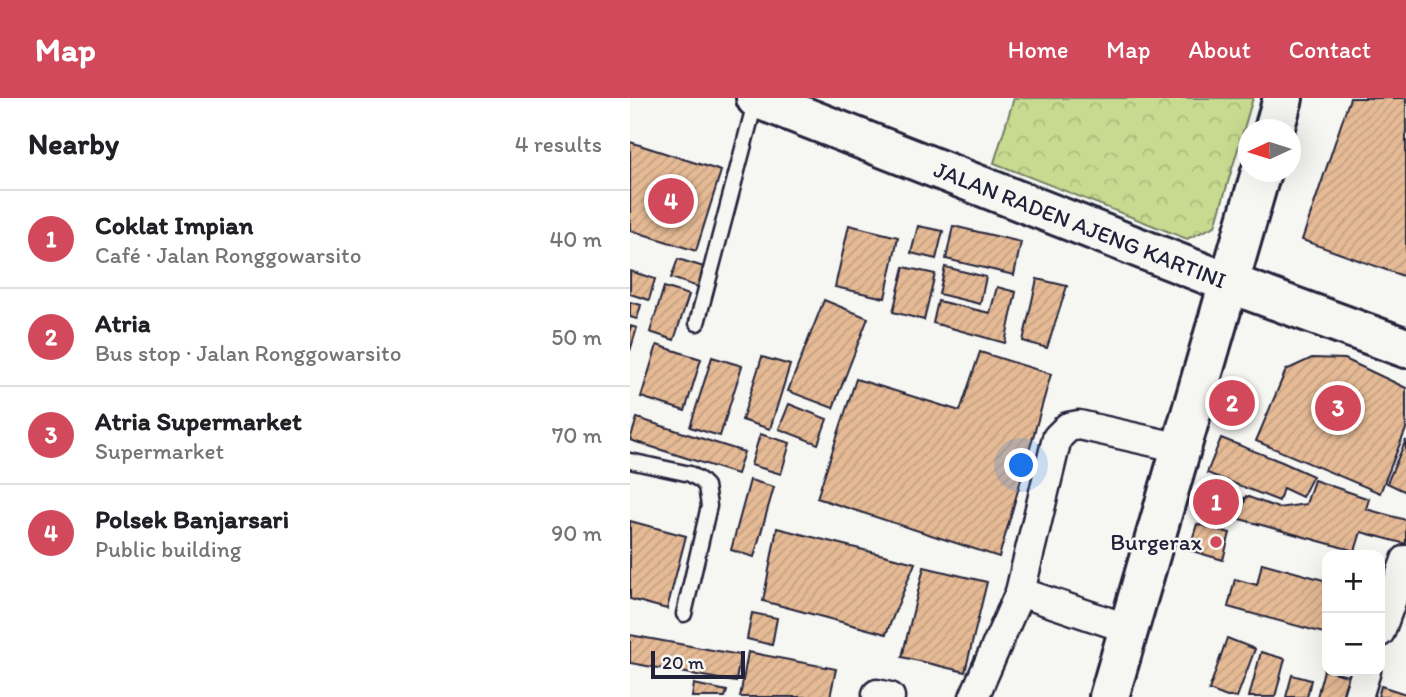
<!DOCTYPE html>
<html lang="en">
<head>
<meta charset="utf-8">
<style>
  :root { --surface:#fff; --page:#f2f2f2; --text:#202124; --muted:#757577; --line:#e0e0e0; --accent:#d1495b }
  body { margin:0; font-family:Itim,sans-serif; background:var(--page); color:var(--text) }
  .controls { position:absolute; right:21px; bottom:21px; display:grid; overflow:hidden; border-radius:14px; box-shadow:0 7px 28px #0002 }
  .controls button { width:63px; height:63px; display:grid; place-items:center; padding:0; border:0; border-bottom:2px solid var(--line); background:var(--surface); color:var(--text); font:35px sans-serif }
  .compass { position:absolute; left:608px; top:21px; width:63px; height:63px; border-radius:50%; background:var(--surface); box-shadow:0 7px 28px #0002; rotate:266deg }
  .scale { position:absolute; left:21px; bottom:18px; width:94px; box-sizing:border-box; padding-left:7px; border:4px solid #22223b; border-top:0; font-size:19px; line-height:24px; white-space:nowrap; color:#22223b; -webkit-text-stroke:5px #f6f6f2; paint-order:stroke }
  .you { position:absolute; left:392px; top:368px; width:24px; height:24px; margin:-18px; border:5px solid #fff; border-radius:50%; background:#1a73e8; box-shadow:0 0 0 10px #1a73e833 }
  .badge { display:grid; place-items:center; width:46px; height:46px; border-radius:50%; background:var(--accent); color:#fff; font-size:23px; font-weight:700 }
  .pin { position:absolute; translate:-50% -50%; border:4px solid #fff; box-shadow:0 2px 7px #0006 }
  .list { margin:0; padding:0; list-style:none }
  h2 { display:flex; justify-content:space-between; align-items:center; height:91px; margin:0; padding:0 28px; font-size:30px }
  h2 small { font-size:23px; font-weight:400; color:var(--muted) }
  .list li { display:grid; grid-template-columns:46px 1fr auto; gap:21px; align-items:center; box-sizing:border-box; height:98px; padding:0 28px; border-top:2px solid var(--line) }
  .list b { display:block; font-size:26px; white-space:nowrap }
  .list p { margin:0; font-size:23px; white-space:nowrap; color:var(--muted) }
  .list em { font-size:23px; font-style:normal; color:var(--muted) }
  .map { position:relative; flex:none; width:776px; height:599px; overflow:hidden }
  header { display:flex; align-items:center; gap:42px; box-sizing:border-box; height:98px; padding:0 35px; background:var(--accent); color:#fff }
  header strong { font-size:33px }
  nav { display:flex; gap:38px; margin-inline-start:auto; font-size:24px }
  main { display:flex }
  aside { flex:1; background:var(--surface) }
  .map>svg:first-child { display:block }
  .park { fill:url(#park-crowns); stroke:#747e65; stroke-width:2 }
  .building { fill:url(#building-hatch); stroke:#22223b; stroke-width:2 }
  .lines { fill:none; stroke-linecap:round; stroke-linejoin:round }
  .lane-casing { stroke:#22223b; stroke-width:19 }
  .street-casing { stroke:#22223b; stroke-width:33 }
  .secondary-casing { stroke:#22223b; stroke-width:44 }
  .lane { stroke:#f6f6f2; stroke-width:14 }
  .street { stroke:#f6f6f2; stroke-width:28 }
  .secondary { stroke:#f6f6f2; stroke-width:38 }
  .poi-dot { fill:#d1495b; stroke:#f6f6f2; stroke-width:2.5 }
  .labels { text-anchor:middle; stroke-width:5; stroke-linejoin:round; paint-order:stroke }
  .street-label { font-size:23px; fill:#22223b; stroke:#f6f6f2 }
  .poi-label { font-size:23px; fill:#22223b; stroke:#f6f6f2; text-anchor:end }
</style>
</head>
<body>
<header>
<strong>Map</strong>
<nav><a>Home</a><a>Map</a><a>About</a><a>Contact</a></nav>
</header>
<main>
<aside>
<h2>Nearby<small>4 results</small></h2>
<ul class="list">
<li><span class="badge">1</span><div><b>Coklat Impian</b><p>Café · Jalan Ronggowarsito</p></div><em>40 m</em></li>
<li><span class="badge">2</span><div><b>Atria</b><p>Bus stop · Jalan Ronggowarsito</p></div><em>50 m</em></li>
<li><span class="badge">3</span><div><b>Atria Supermarket</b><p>Supermarket</p></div><em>70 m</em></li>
<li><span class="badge">4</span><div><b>Polsek Banjarsari</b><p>Public building</p></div><em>90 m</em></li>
</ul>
</aside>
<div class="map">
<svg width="776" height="599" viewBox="0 0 776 599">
  <defs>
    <pattern id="park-crowns" width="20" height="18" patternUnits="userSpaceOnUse" patternTransform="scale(1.75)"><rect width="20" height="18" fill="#c7da8f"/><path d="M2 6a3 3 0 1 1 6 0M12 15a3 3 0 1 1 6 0" fill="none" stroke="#abbb7c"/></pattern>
    <pattern id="building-hatch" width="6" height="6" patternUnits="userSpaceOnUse" patternTransform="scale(1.75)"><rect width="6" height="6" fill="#e5ba95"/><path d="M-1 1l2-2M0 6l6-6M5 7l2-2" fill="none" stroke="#c4a081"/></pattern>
  </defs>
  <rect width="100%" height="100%" fill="#f6f6f2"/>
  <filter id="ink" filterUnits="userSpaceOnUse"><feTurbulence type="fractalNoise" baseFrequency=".0143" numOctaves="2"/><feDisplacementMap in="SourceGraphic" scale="14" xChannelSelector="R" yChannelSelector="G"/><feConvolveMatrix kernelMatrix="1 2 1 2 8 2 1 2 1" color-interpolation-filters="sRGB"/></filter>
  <g filter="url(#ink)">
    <!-- park -->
    <path class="park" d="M384,0H623L585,128L557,141L364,65Z"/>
    <!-- building -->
    <path class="building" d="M720,0H776V179L672,142Z
      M0,44L91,73L66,153L0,132Z
      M219,127L268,139L255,200L205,189Z
      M288,128L313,133L306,161L281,155Z
      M323,128L391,144L384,177L316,161Z
      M48,161L77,170L71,190L41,180Z
      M274,169L305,176L294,222L263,214Z
      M315,169L356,179L350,206L309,196Z
      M0,173L25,181L19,202L0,196Z
      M407,181L437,188L417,250L393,243Z
      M34,189L59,197L44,242L20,234Z
      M367,189L386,194L375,245L303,225L308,203L360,215Z
      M194,202L238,220L203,310L158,293Z
      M0,204L11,207L7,221L0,219Z
      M0,228L7,230L0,253Z
      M27,247L71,261L55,313L11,299Z
      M350,254L421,276L369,459L187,400L226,281L330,313Z
      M82,259L112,268L90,338L60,329Z
      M132,259L160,267L140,331L112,322Z
      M682,260L715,261L776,290V331L750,395L626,343L656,272Z
      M159,306L197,321L188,346L149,331Z
      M7,320L114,354L107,376L0,342Z
      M130,336L160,345L151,376L121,367Z
      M591,340L652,364L683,378L672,399L653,390L649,403L577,375Z
      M776,342V394L757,385Z
      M120,382L144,389L124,459L101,452Z
      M684,382L739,401L736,411L776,422V446L731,434L725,453L610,421L616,398L648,410L676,406Z
      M579,390L614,400L606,424L571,414Z
      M0,423L56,438L37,511L0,501Z
      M567,426L600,435L593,462L559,452Z
      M147,430L285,465L256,536L133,503Z
      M632,465L697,483V536L598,509L605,481L627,487Z
      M294,469L357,484L335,574L272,559Z
      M122,515L147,520L142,547L117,541Z
      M0,537L110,557L106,584L0,565Z
      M597,540L625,551L607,599H597L579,592Z
      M118,554L206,571L200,599H110Z
      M631,554L655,561L645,599H619Z
      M694,572L726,580L721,599H687Z
      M662,577L681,582L677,599H656Z
      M64,586L97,593L95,599H62Z
      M751,588L776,596V599H748Z"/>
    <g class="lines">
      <!-- lane casing -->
      <g class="lane-casing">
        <path id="lane" d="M67,225L126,1
          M0,363L60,376L70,382L76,388L79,408L54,516"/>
      </g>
      <!-- street casing -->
      <g class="street-casing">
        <path id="street" d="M499,531L390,494L427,340L438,329L449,327L551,350
          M750,534L776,462
          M247,596L260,599
          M344,599L390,494
          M728,599L736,573"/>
      </g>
      <!-- secondary casing -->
      <g class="secondary-casing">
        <g id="secondary">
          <path id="s1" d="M126,0L599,185L776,250"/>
          <path d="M644,32L653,0"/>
          <path d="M479,599L631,74"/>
        </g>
      </g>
      <!-- lane -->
      <use href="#lane" class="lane"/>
      <!-- street -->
      <use href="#street" class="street"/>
      <!-- secondary -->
      <use href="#secondary" class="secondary"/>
    </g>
  </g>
  <!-- markers -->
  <circle class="poi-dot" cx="586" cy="444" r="7"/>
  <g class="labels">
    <!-- street labels -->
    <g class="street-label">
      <text dy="8" stroke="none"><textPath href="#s1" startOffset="348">JALAN RADEN AJENG KARTINI</textPath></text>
    </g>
    <!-- poi labels -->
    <g class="poi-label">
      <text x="572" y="452">Burgerax</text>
    </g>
  </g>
</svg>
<div class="controls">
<button>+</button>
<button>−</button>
</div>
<svg class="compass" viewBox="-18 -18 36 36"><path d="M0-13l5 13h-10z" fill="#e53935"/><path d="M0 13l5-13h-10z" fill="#757577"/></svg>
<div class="scale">20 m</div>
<div class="you"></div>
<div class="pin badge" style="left:586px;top:404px">1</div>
<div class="pin badge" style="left:602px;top:305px">2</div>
<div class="pin badge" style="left:708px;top:310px">3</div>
<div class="pin badge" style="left:41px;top:103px">4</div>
</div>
</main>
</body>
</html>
